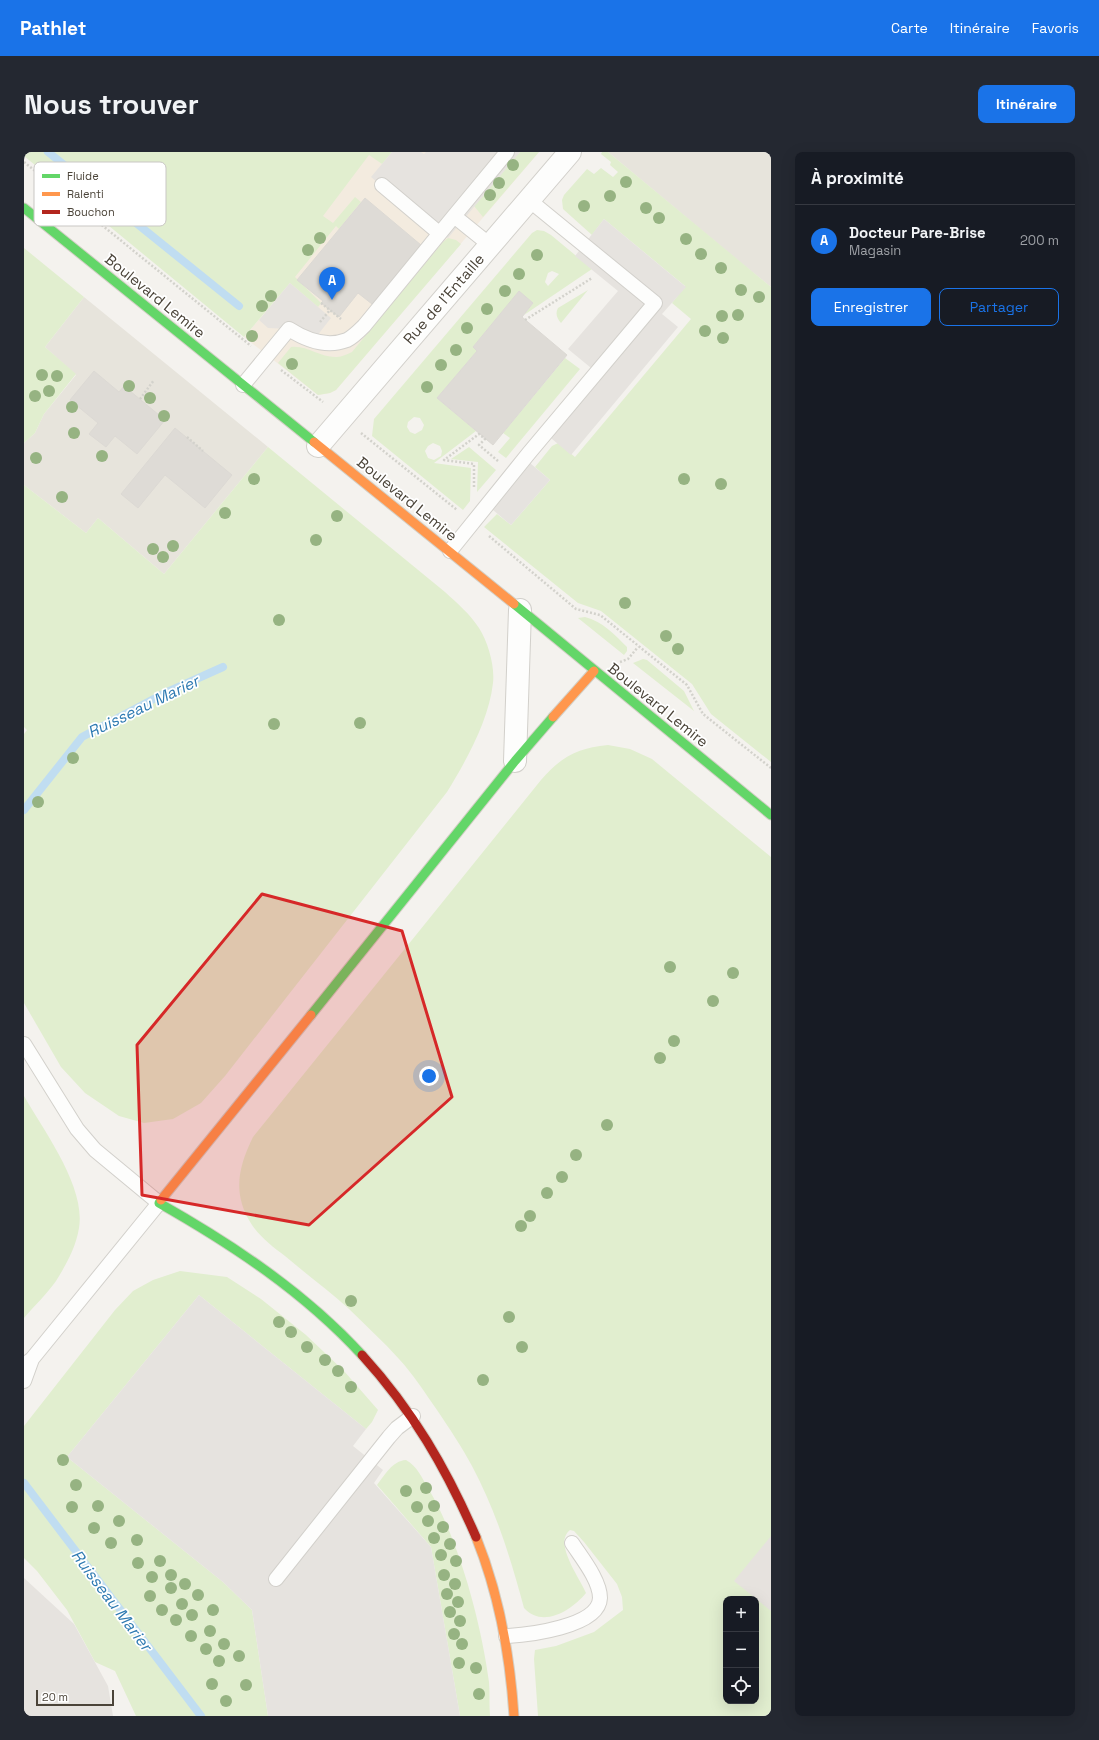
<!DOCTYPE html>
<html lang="fr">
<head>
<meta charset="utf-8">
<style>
  :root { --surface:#171b24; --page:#242831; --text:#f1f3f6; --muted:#9ea1a6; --line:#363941; --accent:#1a73e8 }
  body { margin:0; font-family:"Space Grotesk",sans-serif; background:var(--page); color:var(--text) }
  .controls { position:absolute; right:12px; bottom:12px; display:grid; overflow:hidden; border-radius:8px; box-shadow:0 4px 16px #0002 }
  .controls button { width:36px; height:36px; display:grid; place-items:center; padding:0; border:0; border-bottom:1px solid var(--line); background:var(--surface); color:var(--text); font:20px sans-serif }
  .scale { position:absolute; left:12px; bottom:10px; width:78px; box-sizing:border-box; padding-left:4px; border:2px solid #4b4439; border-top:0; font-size:11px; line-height:14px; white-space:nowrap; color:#4b4439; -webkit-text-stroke:3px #fff; paint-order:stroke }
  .you { position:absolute; left:405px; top:924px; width:14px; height:14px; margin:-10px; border:3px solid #fff; border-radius:50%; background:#1a73e8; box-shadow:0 0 0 6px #1a73e833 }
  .badge { display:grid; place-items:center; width:26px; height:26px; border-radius:50%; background:var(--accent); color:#fff; font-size:13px; font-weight:700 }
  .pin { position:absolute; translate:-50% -33px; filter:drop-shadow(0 1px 2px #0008) }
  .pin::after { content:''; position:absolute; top:21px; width:14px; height:12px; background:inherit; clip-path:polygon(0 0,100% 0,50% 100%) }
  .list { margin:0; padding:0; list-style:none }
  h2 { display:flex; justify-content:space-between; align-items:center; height:52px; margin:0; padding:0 16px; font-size:17px }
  h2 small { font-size:13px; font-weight:400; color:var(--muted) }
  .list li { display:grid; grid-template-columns:26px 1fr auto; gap:12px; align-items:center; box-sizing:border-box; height:72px; padding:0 16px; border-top:1px solid var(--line) }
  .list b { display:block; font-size:15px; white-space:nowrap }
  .list p { margin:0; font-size:13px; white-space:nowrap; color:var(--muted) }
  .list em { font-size:13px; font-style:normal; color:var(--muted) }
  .actions { display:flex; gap:8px; padding:12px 16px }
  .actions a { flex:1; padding:9px 0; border:1px solid var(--accent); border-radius:8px; text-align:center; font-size:14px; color:var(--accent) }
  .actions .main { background:var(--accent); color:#fff }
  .icon { flex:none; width:22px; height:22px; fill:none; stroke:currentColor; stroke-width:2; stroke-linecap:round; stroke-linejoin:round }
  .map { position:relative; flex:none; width:747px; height:1564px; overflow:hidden; border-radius:8px }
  header { display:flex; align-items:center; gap:24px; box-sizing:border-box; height:56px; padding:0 20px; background:var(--accent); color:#fff }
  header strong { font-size:19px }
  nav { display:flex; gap:22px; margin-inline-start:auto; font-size:14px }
  .intro { display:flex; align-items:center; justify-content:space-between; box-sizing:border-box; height:96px; padding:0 24px }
  h1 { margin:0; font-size:28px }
  .button { padding:10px 18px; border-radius:8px; background:var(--accent); color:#fff; font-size:14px; font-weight:700 }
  main { display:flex; gap:24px; padding:0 24px }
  aside { flex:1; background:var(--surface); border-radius:8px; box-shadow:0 4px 16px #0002 }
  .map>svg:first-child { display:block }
  .residential { fill:#e7e4dc }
  .commercial { fill:#f3ebdf }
  .industrial { fill:#e6e2de }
  .green { fill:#e1eecf; fill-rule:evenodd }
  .parking { fill:#e6e3df }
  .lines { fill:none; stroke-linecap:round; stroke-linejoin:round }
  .stream { stroke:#c0ddf1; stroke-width:8 }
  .building { fill:#dedbd6; stroke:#dcd9d4 }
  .lane-casing { stroke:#d2d0cb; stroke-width:16 }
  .street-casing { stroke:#d2d0cb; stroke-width:24 }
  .fast-casing { stroke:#d3cfc5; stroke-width:11 }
  .slow-casing { stroke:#d3cfc5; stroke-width:11 }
  .jam-casing { stroke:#d3cfc5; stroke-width:11 }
  .path { stroke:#d3d2cc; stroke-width:2.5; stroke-dasharray:2 2; stroke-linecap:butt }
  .lane { stroke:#fdfdfc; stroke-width:14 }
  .street { stroke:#fdfdfc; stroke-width:22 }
  .fast { stroke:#63d668; stroke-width:9 }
  .slow { stroke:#ff974d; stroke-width:9 }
  .jam { stroke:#b3261e; stroke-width:9 }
  .tree { fill:#96b382 }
  .marked { fill:#d62828; fill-opacity:0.2; stroke:#d62828; stroke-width:3; stroke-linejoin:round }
  .labels { text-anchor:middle; stroke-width:3.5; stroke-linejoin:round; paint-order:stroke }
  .street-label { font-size:15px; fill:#4b4439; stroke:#fff }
  .water-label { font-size:16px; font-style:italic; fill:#2e7ab2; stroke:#fff }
  .key { fill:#fff; stroke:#c9c7c4; stroke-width:1 }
  .key-label { font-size:11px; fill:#4b4439 }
</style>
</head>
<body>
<header>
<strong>Pathlet</strong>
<nav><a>Carte</a><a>Itinéraire</a><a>Favoris</a></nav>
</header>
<div class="intro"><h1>Nous trouver</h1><a class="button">Itinéraire</a></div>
<main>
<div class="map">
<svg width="747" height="1564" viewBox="0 0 747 1564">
  <rect width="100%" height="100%" fill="#f4f2ee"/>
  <!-- residential -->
  <path class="residential" d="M584,0H747V135L716,110Z
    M60,145L244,295L140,422L74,366L62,381L0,333V291L11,281L20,262L52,223L21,195Z"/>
  <!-- commercial -->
  <path class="commercial" d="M368,0H515L312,238L306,241L294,243L220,185L266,131L294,61L345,2L358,12Z"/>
  <!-- industrial -->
  <path class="industrial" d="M747,1363V1495L732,1447H702L682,1442Z"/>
  <!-- green -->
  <path class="green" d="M0,0H368L358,12L345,3L299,64L309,71L331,45L337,50L315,77L312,74L271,125L297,151L294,155L266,131L220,185L0,4Z
    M496,0H515L459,65L450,54Z
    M578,0H584L747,135V610L687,562L668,532L577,459L554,451L460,375L473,362L487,373L526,328L511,315L528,294L534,291L551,305L667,167L648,151L661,134L580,67L568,83L539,57L538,48L540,43L563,17L570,22L577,16L589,25L594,20L586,13L587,10L577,2Z
    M513,78L520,79L527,83L568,117L500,163L509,151L495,140L449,195L453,199L413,246L452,279L410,311L447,316L446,349L439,358L348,284L350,267L508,81ZM528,119L535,122L524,134L521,130L524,121ZM390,265L396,266L400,273L398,278L391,282L386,280L383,275L384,270ZM409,291L416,294L418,299L417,304L410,308L404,306L401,299L404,294Z
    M424,86L432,88L437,92L312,238L306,241L294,243L254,211L267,195C283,193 297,206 313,205C318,205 323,202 328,200L419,90Z
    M0,96L60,145L21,195L52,222L20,262L11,281L0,291Z
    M564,138L537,171C533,166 531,162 534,156Z
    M541,206L556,217L482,306L474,300L486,286L479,281Z
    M244,295L421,440C433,451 446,462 455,476C464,490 471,514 469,531C465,568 442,609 423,640L201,924L177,951L149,967L120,971L95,964L61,941L37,915L0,851V582L3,578L0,575V333L62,381L74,366L140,422Z
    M445,295L472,318L453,340L454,310L427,307Z
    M561,465C578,469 591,483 603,495V499L600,503L554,466Z
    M619,507L623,508L660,539L670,559L609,511Z
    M584,593L606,597L628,607L747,705V1384L710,1429L747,1459V1564H514L510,1507L511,1498L532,1494L570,1480L599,1458L598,1445L593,1432L560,1390L550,1379L546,1378C529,1391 556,1426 562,1441C548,1458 519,1477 500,1456C487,1407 472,1359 448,1314C438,1295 425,1276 413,1258C401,1241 389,1222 375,1207C359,1189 341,1173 324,1156C304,1138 282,1122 261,1104C249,1095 237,1086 228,1073C208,1042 214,1016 229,985L517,628C537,605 553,596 584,593ZM702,1447H732V1549H702Z
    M0,944C20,979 62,1035 55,1076C52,1095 42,1113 32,1129C23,1142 10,1154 0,1166Z
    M156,1119L203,1125L237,1147L282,1183L320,1219L354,1258L348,1270L342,1277L175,1143L43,1305L199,1430L228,1458L244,1564H112L91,1519L71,1510L43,1458L13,1419L0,1406V1274L91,1158L109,1139L129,1128Z
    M382,1308C393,1314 398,1326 404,1336C435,1388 457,1470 465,1530C466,1541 465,1553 466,1564H436L407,1395L353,1333C361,1323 368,1309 382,1308Z"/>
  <!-- parking -->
  <path class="parking" d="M368,0H397L400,2L402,0H496L424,86L415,81L347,25Z
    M580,67L662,135L638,162L654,175L547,303L521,281L572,220L544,197L594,139L551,104Z
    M266,131L307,166L289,189L265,177L244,176L235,168Z
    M500,306L526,328L487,373L463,353Z
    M175,1143L342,1277L329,1294L359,1318L350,1331L407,1395L436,1564H244L228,1458L199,1430L43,1305Z
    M0,1426L50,1472L84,1534L89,1564H0Z"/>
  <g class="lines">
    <!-- stream -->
    <path class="stream" d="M24,0L215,154
      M0,658L58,585L141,541L199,515
      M0,1331L177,1564"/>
  </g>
  <!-- building -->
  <path class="building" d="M341,46L397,93L348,152L334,141L315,165L297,151L299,149L273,128Z
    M495,139L509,151L498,165L543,203L469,293L413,246L453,199L449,195Z
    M70,219L95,240L100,234L141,268L113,302L91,284L82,295L65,282L74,271L46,248Z
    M151,276L208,323L181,356L141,323L114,356L97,342Z"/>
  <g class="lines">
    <!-- lane casing -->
    <g class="lane-casing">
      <path id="lane" d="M358,33L415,81
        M430,64L483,0
        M219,233L265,177C282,188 302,196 323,188C329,185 335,179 340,174L430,64L466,93
        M426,399L505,301L631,151L505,48
        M0,892L53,977L71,998L135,1051L8,1207
        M0,1213L8,1207L0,1229
        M252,1427L365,1285L373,1276L389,1264
        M482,1484C503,1483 575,1475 576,1446C576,1428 557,1405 548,1391"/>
    </g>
    <!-- street casing -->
    <g class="street-casing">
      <path id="street" d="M294,294L546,0
        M491,609L496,458"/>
    </g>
    <!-- fast casing -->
    <g class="fast-casing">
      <path id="fast" d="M0,56L290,290
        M490,452L747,663
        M287,863L491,609L529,565
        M137,1048L135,1051C209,1093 280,1140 338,1203"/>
    </g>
    <!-- slow casing -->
    <g class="slow-casing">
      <path id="slow" d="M290,290L490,452
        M529,565L570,519
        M137,1048L287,863
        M452,1385C475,1442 486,1503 490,1564"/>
    </g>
    <!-- jam casing -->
    <g class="jam-casing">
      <path id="jam" d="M338,1203C389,1259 422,1316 452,1385"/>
    </g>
    <!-- path -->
    <path class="path" d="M0,10L227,194
      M297,151L317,167
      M501,168L568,126
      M296,170L306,158
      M257,218L299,250
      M116,247L130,228
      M337,281L433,358
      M163,285L179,299
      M450,335V312L420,308L455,282L461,287L455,293L474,309
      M465,384L552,457L576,463L663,533L679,562L747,616
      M596,510L604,507L614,495"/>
    <!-- lane -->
    <use href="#lane" class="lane"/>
    <!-- street -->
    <use href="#street" class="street"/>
    <!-- fast -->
    <use href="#fast" class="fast"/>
    <!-- slow -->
    <use href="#slow" class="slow"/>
    <!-- jam -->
    <use href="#jam" class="jam"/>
  </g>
  <!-- trees -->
  <g class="tree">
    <circle cx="489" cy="13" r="6"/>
    <circle cx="602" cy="30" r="6"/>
    <circle cx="475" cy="31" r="6"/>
    <circle cx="466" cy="43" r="6"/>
    <circle cx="586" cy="44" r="6"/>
    <circle cx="560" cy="54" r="6"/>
    <circle cx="622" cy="56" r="6"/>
    <circle cx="635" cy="66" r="6"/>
    <circle cx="296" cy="86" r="6"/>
    <circle cx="662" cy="87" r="6"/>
    <circle cx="284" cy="98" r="6"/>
    <circle cx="677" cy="102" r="6"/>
    <circle cx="513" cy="103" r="6"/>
    <circle cx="697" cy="116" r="6"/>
    <circle cx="495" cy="122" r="6"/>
    <circle cx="717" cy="138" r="6"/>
    <circle cx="481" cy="139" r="6"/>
    <circle cx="247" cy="144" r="6"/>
    <circle cx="735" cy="145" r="6"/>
    <circle cx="238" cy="154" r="6"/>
    <circle cx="463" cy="157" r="6"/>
    <circle cx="714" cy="163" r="6"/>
    <circle cx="698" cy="164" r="6"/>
    <circle cx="443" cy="176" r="6"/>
    <circle cx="681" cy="179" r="6"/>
    <circle cx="228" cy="184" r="6"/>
    <circle cx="699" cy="186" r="6"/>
    <circle cx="432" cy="198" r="6"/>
    <circle cx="268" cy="212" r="6"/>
    <circle cx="417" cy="213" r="6"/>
    <circle cx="18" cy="223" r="6"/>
    <circle cx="33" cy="224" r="6"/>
    <circle cx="105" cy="234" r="6"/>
    <circle cx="403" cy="235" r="6"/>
    <circle cx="25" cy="239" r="6"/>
    <circle cx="11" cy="244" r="6"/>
    <circle cx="126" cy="246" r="6"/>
    <circle cx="48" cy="255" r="6"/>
    <circle cx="140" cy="264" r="6"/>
    <circle cx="50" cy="281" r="6"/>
    <circle cx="78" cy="304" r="6"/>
    <circle cx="12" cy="306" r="6"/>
    <circle cx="230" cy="327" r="6"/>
    <circle cx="660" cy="327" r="6"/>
    <circle cx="697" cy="332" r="6"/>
    <circle cx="38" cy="345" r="6"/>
    <circle cx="201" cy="361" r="6"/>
    <circle cx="313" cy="364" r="6"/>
    <circle cx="292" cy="388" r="6"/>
    <circle cx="149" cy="394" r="6"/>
    <circle cx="129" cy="397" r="6"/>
    <circle cx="139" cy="405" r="6"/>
    <circle cx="601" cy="451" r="6"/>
    <circle cx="255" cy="468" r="6"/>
    <circle cx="642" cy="484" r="6"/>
    <circle cx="654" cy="497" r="6"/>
    <circle cx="336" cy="571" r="6"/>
    <circle cx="250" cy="572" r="6"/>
    <circle cx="49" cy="606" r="6"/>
    <circle cx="14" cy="650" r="6"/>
    <circle cx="646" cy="815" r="6"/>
    <circle cx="709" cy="821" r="6"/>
    <circle cx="689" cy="849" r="6"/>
    <circle cx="650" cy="889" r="6"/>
    <circle cx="636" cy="906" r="6"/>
    <circle cx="583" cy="973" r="6"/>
    <circle cx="552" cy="1003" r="6"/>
    <circle cx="538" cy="1025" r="6"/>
    <circle cx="523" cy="1041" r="6"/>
    <circle cx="506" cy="1064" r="6"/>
    <circle cx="497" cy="1074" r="6"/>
    <circle cx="327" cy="1149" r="6"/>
    <circle cx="485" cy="1165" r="6"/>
    <circle cx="255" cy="1170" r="6"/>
    <circle cx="267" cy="1180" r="6"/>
    <circle cx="283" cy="1195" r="6"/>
    <circle cx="498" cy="1195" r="6"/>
    <circle cx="301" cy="1208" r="6"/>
    <circle cx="314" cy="1219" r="6"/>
    <circle cx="459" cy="1228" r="6"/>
    <circle cx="327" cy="1235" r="6"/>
    <circle cx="39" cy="1308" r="6"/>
    <circle cx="52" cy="1333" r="6"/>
    <circle cx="402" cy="1336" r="6"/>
    <circle cx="382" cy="1339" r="6"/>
    <circle cx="74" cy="1354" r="6"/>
    <circle cx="410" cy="1354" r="6"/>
    <circle cx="48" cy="1355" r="6"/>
    <circle cx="393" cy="1355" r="6"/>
    <circle cx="95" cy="1369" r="6"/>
    <circle cx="404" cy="1369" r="6"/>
    <circle cx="419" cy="1375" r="6"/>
    <circle cx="70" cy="1376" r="6"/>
    <circle cx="410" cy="1386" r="6"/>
    <circle cx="113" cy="1388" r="6"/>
    <circle cx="87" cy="1391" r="6"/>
    <circle cx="426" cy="1392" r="6"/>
    <circle cx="417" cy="1403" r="6"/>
    <circle cx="136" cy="1409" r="6"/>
    <circle cx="432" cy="1409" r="6"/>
    <circle cx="114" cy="1411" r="6"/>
    <circle cx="147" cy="1423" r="6"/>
    <circle cx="420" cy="1423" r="6"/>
    <circle cx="128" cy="1425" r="6"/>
    <circle cx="161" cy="1432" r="6"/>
    <circle cx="431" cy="1432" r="6"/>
    <circle cx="147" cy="1436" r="6"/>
    <circle cx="423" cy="1442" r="6"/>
    <circle cx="174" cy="1443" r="6"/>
    <circle cx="126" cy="1444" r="6"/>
    <circle cx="434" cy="1450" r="6"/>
    <circle cx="158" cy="1452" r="6"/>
    <circle cx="138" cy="1458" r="6"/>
    <circle cx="189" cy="1458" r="6"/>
    <circle cx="426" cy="1460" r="6"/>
    <circle cx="168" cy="1463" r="6"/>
    <circle cx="152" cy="1468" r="6"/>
    <circle cx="436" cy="1469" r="6"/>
    <circle cx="186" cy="1479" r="6"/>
    <circle cx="430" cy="1482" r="6"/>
    <circle cx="167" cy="1484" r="6"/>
    <circle cx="200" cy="1492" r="6"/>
    <circle cx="438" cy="1492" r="6"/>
    <circle cx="182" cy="1497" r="6"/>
    <circle cx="215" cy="1504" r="6"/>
    <circle cx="195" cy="1509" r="6"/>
    <circle cx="435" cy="1511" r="6"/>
    <circle cx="452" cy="1516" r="6"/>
    <circle cx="188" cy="1532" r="6"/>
    <circle cx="222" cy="1533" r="6"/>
    <circle cx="455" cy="1542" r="6"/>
    <circle cx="202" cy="1549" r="6"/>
  </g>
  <!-- marked area -->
  <path class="marked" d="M238,742L378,779L428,945L285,1073L118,1043L113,893Z"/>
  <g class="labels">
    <!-- street labels -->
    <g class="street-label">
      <text transform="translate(131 144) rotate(39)" y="5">Boulevard Lemire</text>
      <text transform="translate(420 147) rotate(-49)" y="5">Rue de l'Entaille</text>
      <text transform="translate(383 347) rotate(39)" y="5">Boulevard Lemire</text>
      <text transform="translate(634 553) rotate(39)" y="5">Boulevard Lemire</text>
    </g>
    <!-- water labels -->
    <g class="water-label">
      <text transform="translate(119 554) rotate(-26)" y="6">Ruisseau Marier</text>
      <text transform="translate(88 1448) rotate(53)" y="6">Ruisseau Marier</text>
    </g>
  </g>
  <!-- legend -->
  <rect x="10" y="10" width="132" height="64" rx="6" class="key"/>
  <rect x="18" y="22" width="18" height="4" fill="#63d668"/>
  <rect x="18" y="40" width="18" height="4" fill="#ff974d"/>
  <rect x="18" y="58" width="18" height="4" fill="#b3261e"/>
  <g class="key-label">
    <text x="43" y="28">Fluide</text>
    <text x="43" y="46">Ralenti</text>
    <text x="43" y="64">Bouchon</text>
  </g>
</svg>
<div class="controls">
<button>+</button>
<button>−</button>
<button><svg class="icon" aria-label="locate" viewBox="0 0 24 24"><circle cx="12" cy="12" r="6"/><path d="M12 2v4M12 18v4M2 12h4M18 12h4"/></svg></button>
</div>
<div class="scale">20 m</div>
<div class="you"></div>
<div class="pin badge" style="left:308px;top:148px">A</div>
</div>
<aside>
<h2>À proximité<small></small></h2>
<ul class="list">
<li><span class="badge">A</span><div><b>Docteur Pare-Brise</b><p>Magasin</p></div><em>200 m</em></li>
</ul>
<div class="actions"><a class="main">Enregistrer</a><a>Partager</a></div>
</aside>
</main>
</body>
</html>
